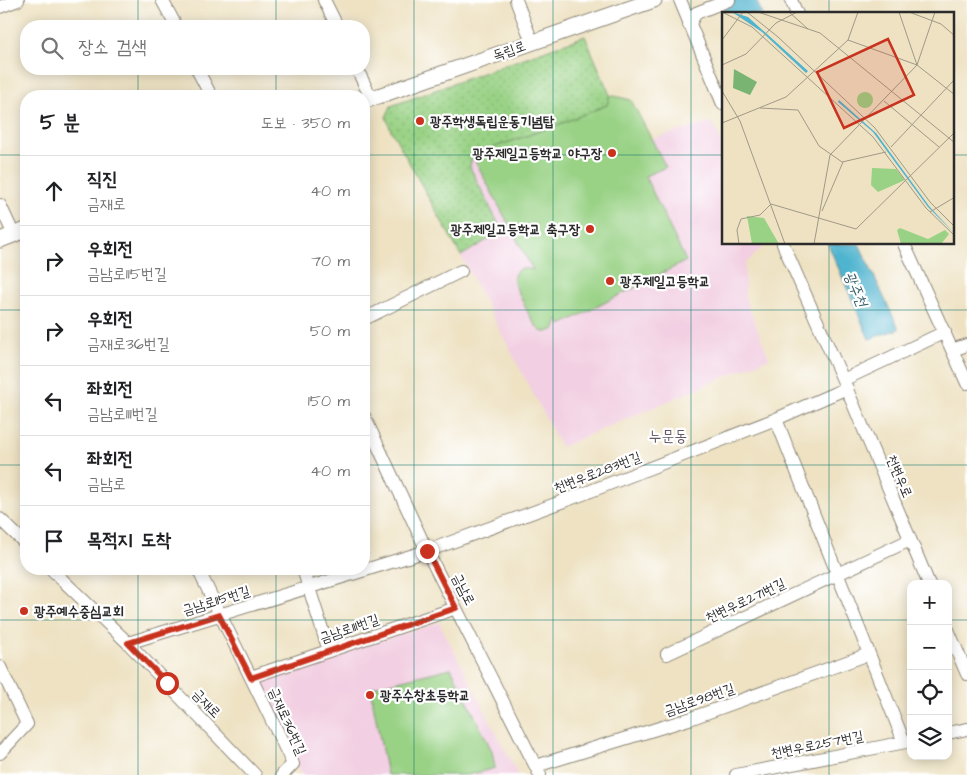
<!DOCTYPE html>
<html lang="ko">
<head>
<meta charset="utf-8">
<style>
  :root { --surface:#fff; --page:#f6f6f6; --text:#202124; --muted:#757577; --line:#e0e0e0 }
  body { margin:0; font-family:"Architects Daughter","Poor Story",sans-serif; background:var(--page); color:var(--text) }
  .controls { position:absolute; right:15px; bottom:15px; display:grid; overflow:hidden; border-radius:10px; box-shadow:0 2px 12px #0003 }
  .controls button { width:45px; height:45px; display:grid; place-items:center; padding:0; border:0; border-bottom:1px solid var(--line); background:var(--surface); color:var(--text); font:25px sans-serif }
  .stop { position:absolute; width:15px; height:15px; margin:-11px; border:4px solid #c8321e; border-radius:50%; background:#fff }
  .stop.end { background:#c8321e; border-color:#fff; box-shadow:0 1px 5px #0008 }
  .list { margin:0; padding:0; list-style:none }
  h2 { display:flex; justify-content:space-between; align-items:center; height:65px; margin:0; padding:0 20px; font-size:21px }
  h2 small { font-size:16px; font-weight:400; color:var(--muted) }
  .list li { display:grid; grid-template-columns:32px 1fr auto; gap:15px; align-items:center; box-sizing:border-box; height:70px; padding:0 20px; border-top:1px solid var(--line) }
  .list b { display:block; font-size:19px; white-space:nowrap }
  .list p { margin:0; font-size:16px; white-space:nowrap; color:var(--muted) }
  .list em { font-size:16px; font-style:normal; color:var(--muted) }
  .icon { flex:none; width:28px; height:28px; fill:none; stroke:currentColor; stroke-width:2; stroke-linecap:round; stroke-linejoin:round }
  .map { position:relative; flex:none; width:967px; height:775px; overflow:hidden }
  .search { position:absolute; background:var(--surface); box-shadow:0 2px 12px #0003; left:20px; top:20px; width:350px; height:55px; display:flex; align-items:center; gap:12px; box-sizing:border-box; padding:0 18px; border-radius:20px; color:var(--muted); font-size:19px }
  .panel { position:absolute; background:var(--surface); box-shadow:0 2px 12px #0003; left:20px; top:90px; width:350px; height:485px; border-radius:20px }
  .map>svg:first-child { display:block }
  .built { fill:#f2cfe2 }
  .grass { fill:url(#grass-dots); stroke:#627e58 }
  .garden { fill:#99d285; stroke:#627e58 }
  .water { fill:#50b4cf; stroke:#3e707d }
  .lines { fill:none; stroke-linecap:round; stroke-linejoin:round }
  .minor-casing { stroke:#8c8677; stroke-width:14 }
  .major-casing { stroke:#8c8677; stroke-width:17 }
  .minor { stroke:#fff; stroke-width:12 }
  .major { stroke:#fff; stroke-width:15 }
  .route { stroke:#c8321e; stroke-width:6 }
  .grid { fill:none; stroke:#0f766e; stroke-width:1; stroke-opacity:0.55 }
  .poi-dot { fill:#c8321e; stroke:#fff; stroke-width:2 }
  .labels { text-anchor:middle; stroke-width:4.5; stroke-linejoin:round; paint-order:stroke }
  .street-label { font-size:14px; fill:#2b2b2b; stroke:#fff }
  .poi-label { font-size:14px; font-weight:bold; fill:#2b2b2b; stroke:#fff; text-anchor:start }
  .water-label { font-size:15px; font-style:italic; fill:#3a626d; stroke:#fff }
  .quarter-label { font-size:16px; fill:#665866; stroke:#fff }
  .inset-road { fill:none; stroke:#a09986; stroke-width:1 }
  .view { fill:#c8321e; fill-opacity:0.15; stroke:#c8321e; stroke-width:2.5 }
  .inset-edge { fill:none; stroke:#2b2b2b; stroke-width:2.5 }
</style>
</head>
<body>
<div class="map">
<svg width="967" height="775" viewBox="0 0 967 775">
  <defs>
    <pattern id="grass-dots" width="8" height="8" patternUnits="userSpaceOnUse" patternTransform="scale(1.25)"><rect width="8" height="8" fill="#99d285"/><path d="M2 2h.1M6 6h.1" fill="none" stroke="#84b473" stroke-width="1.8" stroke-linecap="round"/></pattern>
  </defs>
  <rect width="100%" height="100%" fill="#fff"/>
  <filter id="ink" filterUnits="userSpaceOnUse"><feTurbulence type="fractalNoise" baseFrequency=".02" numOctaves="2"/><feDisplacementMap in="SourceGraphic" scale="10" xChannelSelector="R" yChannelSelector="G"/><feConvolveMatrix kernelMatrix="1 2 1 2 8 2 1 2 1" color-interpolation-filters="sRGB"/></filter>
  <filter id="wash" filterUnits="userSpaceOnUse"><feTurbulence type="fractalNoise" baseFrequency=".0096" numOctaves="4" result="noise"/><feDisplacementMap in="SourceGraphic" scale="20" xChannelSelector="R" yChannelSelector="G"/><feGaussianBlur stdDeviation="1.12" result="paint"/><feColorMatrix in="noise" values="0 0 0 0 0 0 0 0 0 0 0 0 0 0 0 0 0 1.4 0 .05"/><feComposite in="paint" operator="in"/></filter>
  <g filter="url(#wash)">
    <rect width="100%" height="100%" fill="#eee2c3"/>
    <!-- built -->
    <path class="built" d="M610,95L631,100L651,139L712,122L723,146V244H766L745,264V298L769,358L561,447L461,256L502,231L470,167L472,155L607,105Z
      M439,622L518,775H302L260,686L263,677Z"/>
    <!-- grass -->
    <path class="grass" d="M585,36L610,95L607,105L555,126L472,155L470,167L502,231L461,256L391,130L386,117L391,106Z"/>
    <!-- garden -->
    <path class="garden" d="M610,95L631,100L666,167L645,176L686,261L561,325L558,319L555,329C552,330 547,333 543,332C534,330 519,293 514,283C512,268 522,267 533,270L472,155L555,126L607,105Z
      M451,668L492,751L495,768L468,775H387L370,688Z"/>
    <!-- water -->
    <path class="water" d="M721,0H756L762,14H727Z
      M828,244H859L899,329L869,339Z"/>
  </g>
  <g filter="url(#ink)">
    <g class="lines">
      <!-- minor casing -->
      <g class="minor-casing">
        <path id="minor" d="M162,0L176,26
          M324,0L337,26
          M516,0L532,42
          M680,0L723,104
          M791,0L797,14
          M0,7L18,0
          M689,25L696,13L729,0
          M197,69L211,96
          M357,69L371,98
          M0,205L14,235
          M783,244L843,380L929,584
          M904,244L967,383
          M364,319L461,271
          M952,350L967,345
          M843,380L945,332
          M364,416L427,551L540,775
          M776,419L904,742
          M0,519L26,544
          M51,569L128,643L255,775
          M198,569L293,764L282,775
          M303,569L329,651
          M948,630L967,674
          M128,643L427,551L583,494L776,419L847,388
          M667,654L910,540
          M0,667L27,724L0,753
          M251,677L456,608
          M948,733L967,729
          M536,766L692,718L869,654
          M736,775L911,741"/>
      </g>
      <!-- major casing -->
      <g class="major-casing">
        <path id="major" d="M364,101L654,0
          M0,240L26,230"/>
      </g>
      <!-- minor -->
      <use href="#minor" class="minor"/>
      <!-- major -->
      <use href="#major" class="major"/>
    </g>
  </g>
  <g class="lines" filter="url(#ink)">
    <!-- route -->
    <path class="route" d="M167,683L128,643L219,615L251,678L456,608L427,551"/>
  </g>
  <!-- grid -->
  <path class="grid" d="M138,0V26M276,0V26M414,0V775M553,0V775M691,0V775M829,0V14M138,69V96M276,69V96M0,155H26M364,155H723M953,155H967M829,244V775M0,310H26M364,310H967M0,465H26M364,465H967M138,569V775M276,569V775M0,620H911M948,620H967"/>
  <!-- markers -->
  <g class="poi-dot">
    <circle cx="420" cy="121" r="5"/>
    <circle cx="612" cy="153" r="5"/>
    <circle cx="590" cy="229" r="5"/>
    <circle cx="610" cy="281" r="5"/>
    <circle cx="24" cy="611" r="5"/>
    <circle cx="370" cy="695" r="5"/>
  </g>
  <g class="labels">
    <!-- street labels -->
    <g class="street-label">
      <text transform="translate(509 50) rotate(-19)" y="5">독립로</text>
      <text transform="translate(597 472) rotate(-21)" y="5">천변우로283번길</text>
      <text transform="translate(900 476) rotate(67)" y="5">천변우로</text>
      <text transform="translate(464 589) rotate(63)" y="5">금남로</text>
      <text transform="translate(216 600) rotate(-17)" y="5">금남로115번길</text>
      <text transform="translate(745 600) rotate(-25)" y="5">천변우로271번길</text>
      <text transform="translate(349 628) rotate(-19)" y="5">금남로111번길</text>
      <text transform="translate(699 699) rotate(-19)" y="5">금남로98번길</text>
      <text transform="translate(207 703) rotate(46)" y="5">금재로</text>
      <text transform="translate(288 721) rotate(66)" y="5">금재로36번길</text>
      <text transform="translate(817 744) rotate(-11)" y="5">천변우로257번길</text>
    </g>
    <!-- poi labels -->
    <g class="poi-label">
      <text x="430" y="126">광주학생독립운동기념탑</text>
      <text x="602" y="158" text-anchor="end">광주제일고등학교 야구장</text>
      <text x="580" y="234" text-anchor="end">광주제일고등학교 축구장</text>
      <text x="620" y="286">광주제일고등학교</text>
      <text x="34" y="616">광주예수중심교회</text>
      <text x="380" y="700">광주수창초등학교</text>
    </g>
    <!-- water labels -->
    <g class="water-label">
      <text transform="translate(856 289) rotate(67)" y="5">광주천</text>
    </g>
    <!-- quarter labels -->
    <g class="quarter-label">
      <text x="668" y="441">누문동</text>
    </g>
  </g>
  <!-- overview -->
  <g transform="translate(722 12)">
    <rect width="232" height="232" fill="#eee2c3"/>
    <path d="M150,156L174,157L183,168L156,180L149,173ZM25,204L42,206L57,232H30ZM178,216L206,227L223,218L227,222L219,232H179L175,218Z" fill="#99d285"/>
    <path d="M12,57L35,70L28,83L11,76Z" fill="#7ab472"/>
    <path d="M135 88a8 8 0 1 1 16 0a8 8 0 1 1-16 0Z" fill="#99d285"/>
    <path d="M10,0L26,5L86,59L84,61L40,20ZM117,88L154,121L207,194L232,221L206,195L151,120L116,90Z" fill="#50b4cf"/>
    <path class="inset-road" d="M0,0L30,15L151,125L204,196L233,224M25,0L56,25L153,116L208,190L233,215M36,0L98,21L233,131M67,0L86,17M177,0L195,53L233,83M187,0L219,12L233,24M0,28L21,0M126,28L195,53M0,53L24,42L54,11L75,0M0,79L18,109L63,232M162,89L217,135M38,96L76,98L97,134L120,150L164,140M0,111L64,85L126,28L136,0M169,135L233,67M49,192L134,217L233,120M100,199L121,150M208,200L233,185M17,232L15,218L19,207L38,203L49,192M92,232L108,143L195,53L213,0"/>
    <path class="view" d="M166,27L192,83L122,116L95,60Z"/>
    <rect width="232" height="232" class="inset-edge"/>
  </g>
</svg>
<div class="controls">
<button>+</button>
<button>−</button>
<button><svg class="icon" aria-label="locate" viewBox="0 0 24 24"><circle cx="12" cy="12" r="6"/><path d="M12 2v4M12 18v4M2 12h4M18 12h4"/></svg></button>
<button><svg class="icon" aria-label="layers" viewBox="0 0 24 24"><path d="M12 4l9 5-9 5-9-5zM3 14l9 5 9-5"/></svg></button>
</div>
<div class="stop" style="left:167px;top:683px"></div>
<div class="stop end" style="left:427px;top:551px"></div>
<div class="search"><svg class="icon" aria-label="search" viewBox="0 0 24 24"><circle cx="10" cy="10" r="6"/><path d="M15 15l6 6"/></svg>장소 검색</div>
<section class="panel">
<h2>5 분<small>도보 · 350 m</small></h2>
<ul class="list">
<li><svg class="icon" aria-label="ahead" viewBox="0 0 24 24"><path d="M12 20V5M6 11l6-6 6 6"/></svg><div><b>직진</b><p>금재로</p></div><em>40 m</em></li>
<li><svg class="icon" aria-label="right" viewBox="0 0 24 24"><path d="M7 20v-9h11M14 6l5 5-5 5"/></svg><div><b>우회전</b><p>금남로115번길</p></div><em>70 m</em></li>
<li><svg class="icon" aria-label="right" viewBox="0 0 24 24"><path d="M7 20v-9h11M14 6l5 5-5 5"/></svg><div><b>우회전</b><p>금재로36번길</p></div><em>50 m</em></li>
<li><svg class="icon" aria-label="left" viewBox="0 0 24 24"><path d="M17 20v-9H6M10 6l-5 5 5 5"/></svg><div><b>좌회전</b><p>금남로111번길</p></div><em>150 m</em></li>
<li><svg class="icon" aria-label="left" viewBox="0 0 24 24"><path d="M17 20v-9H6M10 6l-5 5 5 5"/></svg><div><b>좌회전</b><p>금남로</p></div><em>40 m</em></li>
<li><svg class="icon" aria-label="arrive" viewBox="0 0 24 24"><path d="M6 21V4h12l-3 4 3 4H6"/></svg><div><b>목적지 도착</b></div></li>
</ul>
</section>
</div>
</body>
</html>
